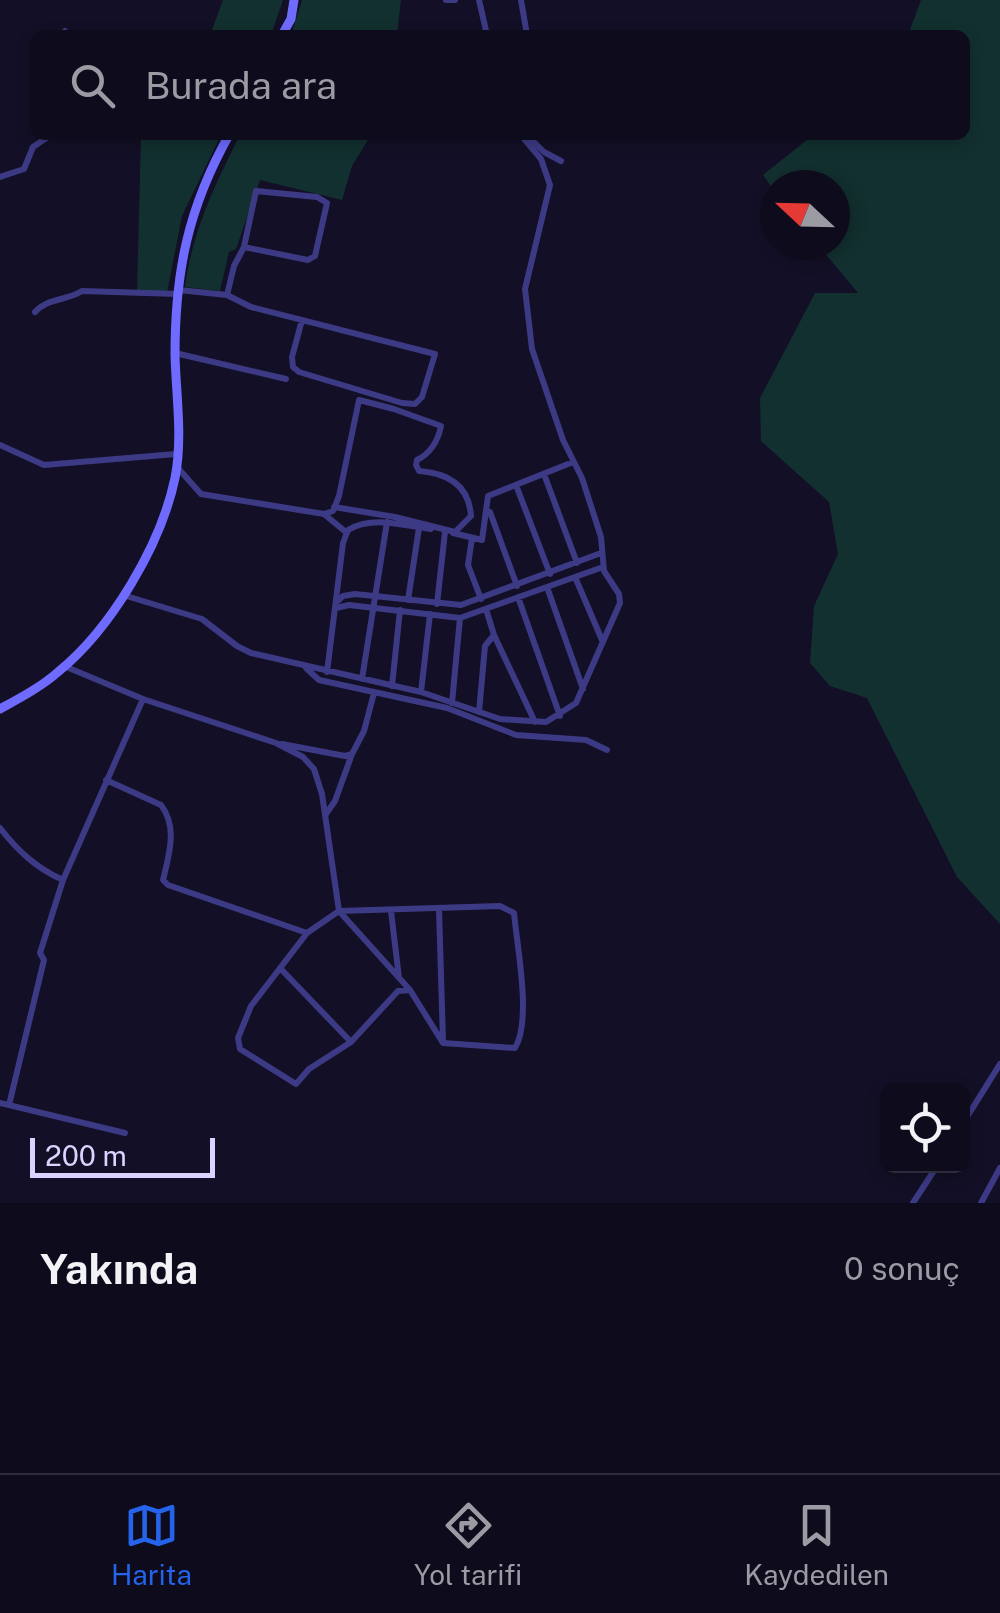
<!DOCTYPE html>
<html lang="tr">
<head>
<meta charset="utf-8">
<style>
  :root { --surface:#0e0b1c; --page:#1c1929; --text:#f1f3f6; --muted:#9b9ba3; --line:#2e2b3b; --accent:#2563eb }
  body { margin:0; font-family:"Public Sans",sans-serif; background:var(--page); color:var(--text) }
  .controls { position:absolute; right:30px; bottom:30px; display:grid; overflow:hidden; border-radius:15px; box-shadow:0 5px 15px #0003 }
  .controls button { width:90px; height:90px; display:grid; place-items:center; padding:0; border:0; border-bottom:2px solid var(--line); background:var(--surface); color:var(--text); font:50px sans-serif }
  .compass { position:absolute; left:760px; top:170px; width:90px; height:90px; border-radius:50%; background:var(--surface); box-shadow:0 5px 15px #0003; rotate:292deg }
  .scale { position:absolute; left:30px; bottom:25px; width:185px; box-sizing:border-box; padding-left:10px; border:5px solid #d9d4ff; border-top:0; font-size:28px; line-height:35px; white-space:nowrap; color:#d9d4ff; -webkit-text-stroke:8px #130f26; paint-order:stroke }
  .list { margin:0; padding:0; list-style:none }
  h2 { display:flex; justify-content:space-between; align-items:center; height:130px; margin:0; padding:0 40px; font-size:42px }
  h2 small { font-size:32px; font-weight:400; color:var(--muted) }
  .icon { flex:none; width:55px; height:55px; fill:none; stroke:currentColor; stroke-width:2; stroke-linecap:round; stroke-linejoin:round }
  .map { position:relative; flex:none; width:1000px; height:1203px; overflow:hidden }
  .search { position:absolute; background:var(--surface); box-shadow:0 5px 15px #0003; left:30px; right:30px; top:30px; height:110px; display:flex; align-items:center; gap:25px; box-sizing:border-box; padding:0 35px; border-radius:15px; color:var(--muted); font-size:38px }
  .sheet { height:270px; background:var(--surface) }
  nav { display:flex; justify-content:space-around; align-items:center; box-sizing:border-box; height:140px; border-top:2px solid var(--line); background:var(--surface); font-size:28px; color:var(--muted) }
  nav a { display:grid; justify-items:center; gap:5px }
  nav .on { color:var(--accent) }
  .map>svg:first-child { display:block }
  .green { fill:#12302f }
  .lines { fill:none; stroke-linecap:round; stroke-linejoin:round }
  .street { stroke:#3d3a85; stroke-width:6 }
  .secondary { stroke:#6f6bff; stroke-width:9 }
</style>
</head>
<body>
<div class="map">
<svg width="1000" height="1203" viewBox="0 0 1000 1203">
  <rect width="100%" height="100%" fill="#130f26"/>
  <!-- green -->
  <path class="green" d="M223,0H283L271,35H210Z
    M302,0H401L397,35H291Z
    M921,0H1000V924L957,877L867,698L830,686L810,663L814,606L838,554L829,502L761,441L760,398L815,293H858L818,245H835V185H775V192L763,175L813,135H965V35H908Z
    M141,135H221L182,216L167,293L137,292Z
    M240,135H371L352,166L342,200L260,180L236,249L229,252L220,291L185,287C192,232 215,184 240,135Z"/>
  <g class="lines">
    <!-- street -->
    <path class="street" d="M446,0H455
      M479,0L487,35
      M521,0L527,35
      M65,31L69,35
      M527,135L544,152L561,161
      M0,177L24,169L33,147L48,137
      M179,290L227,295L251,307L435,354L422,397L415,404L402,403L299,372L293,367L292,357L302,320
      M227,295L234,266L244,247L256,191L317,197L327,203L315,256L308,260L244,247
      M35,312C47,298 66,301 82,291L178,294
      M175,353L286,379
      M0,445L44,465L176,454
      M177,467L201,494L324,514L333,511L339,496L359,400L394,409L441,426C438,441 431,453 417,460L416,465L419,471C448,473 469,485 471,516L455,532L395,517L334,507
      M544,474L577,563
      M516,485L550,574
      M490,512L517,586
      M324,514L347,533
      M453,533L482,540L488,496L573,462
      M472,538L468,565L481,599
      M575,577L602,640
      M547,587L583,689
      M123,595L202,619L237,646L251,653L421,692L500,719L546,722L576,703L620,603L619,594L604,571L601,537L582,478L563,440L532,349L525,289L550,185L541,159L521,135
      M518,597L560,716
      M408,600L419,528
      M338,601L343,596L355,594L461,605L601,553
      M437,604L445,532
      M336,608L349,605L460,618L603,567
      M486,609L494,635L535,722
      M64,666L143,699L276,743L303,757L314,769L322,794L339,911L410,990
      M306,668L319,680L447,708L516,735L586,740L607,750
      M327,672L343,543L348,530C373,515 404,526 431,529
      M362,679L387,522
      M392,686L400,610
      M421,692L430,614
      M452,703L460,618
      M479,712L485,646L494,635
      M282,744L345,756L352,754L364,731L374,693
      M106,780L161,805C178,827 169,855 163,880L168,885L307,933
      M326,814L335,801L352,754
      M0,828C18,851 36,868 63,880L143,699
      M500,906L514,913C517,947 532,1020 515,1048L443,1043L410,990L398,991L351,1042L309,1069L296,1084L240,1049L238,1038L251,1006L307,933L339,911Z
      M439,909L443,1041
      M391,911L399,978
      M280,968L351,1042
      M0,1103L125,1133
      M9,1105L44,960L40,953L63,880
      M962,1125L1000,1064
      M913,1203L937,1166
      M981,1203L1000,1168"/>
    <!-- secondary -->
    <path class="secondary" d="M282,35L291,19L294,0
      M0,709C20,698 41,687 58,672C111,629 161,545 175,478C183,438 176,395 175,355C175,272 188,208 229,135"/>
  </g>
</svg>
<div class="controls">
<button><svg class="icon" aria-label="locate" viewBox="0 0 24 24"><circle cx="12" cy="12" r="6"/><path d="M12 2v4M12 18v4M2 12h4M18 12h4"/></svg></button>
</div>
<svg class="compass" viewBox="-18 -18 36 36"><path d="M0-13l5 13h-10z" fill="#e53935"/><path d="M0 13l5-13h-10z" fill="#9b9ba3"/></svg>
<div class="scale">200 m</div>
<div class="search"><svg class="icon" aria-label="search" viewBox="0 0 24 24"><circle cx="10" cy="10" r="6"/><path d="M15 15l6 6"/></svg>Burada ara</div>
</div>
<section class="sheet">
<h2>Yakında<small>0 sonuç</small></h2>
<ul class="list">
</ul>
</section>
<nav>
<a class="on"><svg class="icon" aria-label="map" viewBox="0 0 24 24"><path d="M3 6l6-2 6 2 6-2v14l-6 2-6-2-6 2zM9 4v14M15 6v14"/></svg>Harita</a>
<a><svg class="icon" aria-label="directions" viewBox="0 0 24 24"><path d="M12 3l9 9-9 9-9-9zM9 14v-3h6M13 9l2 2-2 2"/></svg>Yol tarifi</a>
<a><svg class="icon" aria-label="saved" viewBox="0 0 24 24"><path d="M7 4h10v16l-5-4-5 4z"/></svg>Kaydedilen</a>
</nav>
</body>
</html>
